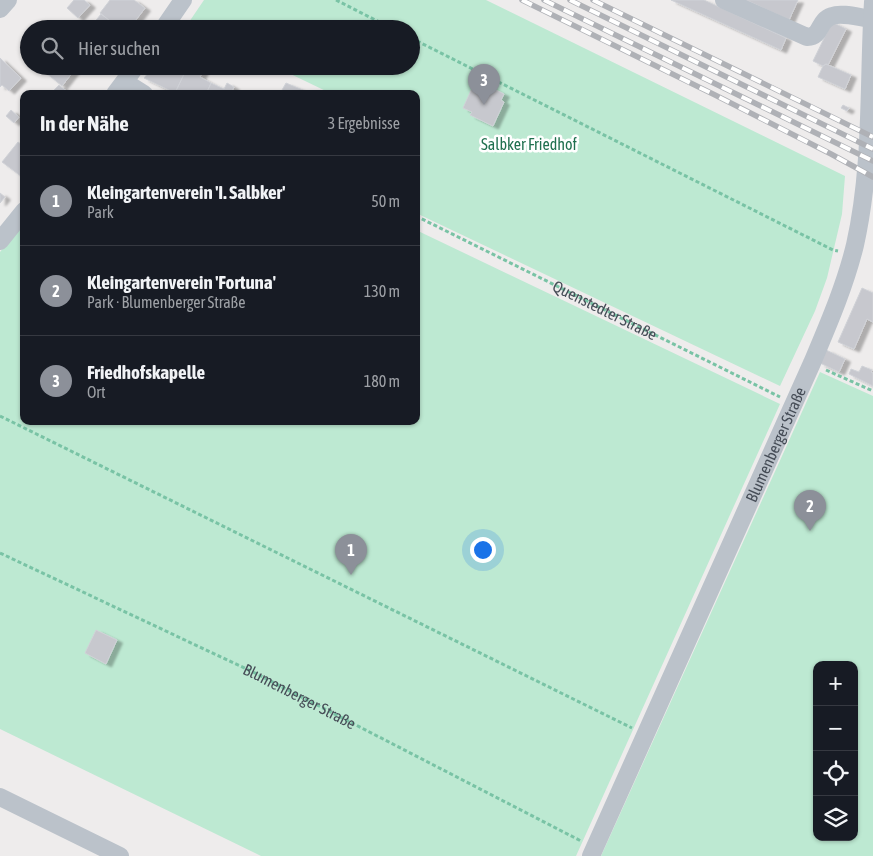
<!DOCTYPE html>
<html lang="de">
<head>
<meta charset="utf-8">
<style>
  :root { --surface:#171b24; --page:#20242c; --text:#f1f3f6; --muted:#9ea1a6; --line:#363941; --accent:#8c9099 }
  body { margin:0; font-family:"Asap Condensed",sans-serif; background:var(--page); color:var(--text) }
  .controls { position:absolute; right:15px; bottom:15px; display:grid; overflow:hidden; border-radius:10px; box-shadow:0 1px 4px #0004 }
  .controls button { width:45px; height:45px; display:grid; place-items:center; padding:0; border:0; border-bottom:1px solid var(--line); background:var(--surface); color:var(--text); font:25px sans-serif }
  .you { position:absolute; left:482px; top:549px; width:18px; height:18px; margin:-12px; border:4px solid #fff; border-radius:50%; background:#1a73e8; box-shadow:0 0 0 8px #1a73e833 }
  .badge { display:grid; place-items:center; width:32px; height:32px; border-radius:50%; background:var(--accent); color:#fff; font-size:16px; font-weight:700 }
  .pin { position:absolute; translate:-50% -41px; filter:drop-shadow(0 1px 2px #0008) }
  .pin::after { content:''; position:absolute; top:26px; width:18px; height:15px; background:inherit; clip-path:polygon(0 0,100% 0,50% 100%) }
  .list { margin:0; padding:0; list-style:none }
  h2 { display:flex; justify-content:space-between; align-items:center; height:65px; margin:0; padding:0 20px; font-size:21px }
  h2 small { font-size:16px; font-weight:400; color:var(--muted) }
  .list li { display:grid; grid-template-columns:32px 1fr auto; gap:15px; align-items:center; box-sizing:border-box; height:90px; padding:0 20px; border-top:1px solid var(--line) }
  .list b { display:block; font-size:19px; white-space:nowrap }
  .list p { margin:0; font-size:16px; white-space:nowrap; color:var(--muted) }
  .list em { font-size:16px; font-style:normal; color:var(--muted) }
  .icon { flex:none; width:28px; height:28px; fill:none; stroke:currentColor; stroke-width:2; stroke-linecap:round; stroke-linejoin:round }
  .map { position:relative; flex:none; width:873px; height:856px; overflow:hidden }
  .search { position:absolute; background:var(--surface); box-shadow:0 1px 4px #0004; left:20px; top:20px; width:400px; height:55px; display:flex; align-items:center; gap:12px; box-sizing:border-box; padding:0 18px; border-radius:28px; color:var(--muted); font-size:19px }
  .panel { position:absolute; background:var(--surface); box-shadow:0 1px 4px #0004; left:20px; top:90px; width:400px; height:335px; border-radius:10px }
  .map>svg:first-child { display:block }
  .green { fill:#bde9d2; fill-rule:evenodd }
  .building { fill:#c7c8ce; stroke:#d0d2d7; filter:url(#shadow) }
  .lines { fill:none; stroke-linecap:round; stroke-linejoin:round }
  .path { stroke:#79c3a5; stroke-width:3; stroke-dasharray:4 2.5; stroke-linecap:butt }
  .minor { stroke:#bbc2ca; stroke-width:18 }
  .rail-casing { stroke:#afb1b6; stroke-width:5.5 }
  .rail { stroke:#fff; stroke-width:4; stroke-dasharray:11; stroke-linecap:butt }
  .labels { text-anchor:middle; stroke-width:5; stroke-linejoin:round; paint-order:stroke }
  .park-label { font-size:16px; fill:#20704f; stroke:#fff }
  .street-label { font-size:16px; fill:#464d57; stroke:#fff }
</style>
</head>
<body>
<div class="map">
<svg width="873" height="856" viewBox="0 0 873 856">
  <defs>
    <filter id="shadow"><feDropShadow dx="5.5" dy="3" stdDeviation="1" flood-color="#0004"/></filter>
  </defs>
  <rect width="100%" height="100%" fill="#eeecec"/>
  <!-- green -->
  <path class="green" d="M204,0H486L845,176L842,214L827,278L815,311L780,386L416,213V94H332L274,66H411V29H195L187,25Z
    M24,222V421H416V230L780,404L576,856H261L0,729V252Z
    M820,372L873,396V856H601ZM817,665H854V837H817Z"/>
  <!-- building -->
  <path class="building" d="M74,0H84L90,5L78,18L67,8Z
    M110,0H134L145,8L129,29L125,27L119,28L100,13Z
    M671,0H704L786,38L781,50Z
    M746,0H798L789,20Z
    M101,14L114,24L110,29H98L93,24Z
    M832,22L846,29L828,65L826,64L823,66L813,61Z
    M0,58L21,78L9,91L2,85L0,87Z
    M826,64L851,75L845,89L818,77L823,66Z
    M41,66H74L76,68L62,86L40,68Z
    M154,66H182L181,68L186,70L175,93L144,78Z
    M195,68L203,71L200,77L211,83L206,94L175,93L186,70L192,74Z
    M211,83L224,89L227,83L234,87L231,93L233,94H206Z
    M286,83L303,90L301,94H290L282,90Z
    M59,85L70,94H59L54,90Z
    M490,87L504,94L501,100L504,102L493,126L470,115L472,112L463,108L472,88L481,93L482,91L486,93Z
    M843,105L849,108L847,111L841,108Z
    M11,110L19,117L14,123L6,116Z
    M18,142L24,146V174L22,177L2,162Z
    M0,193L5,197L0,203Z
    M862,288L873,293V322L867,319L854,349L838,342Z
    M826,350L845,359L839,372L820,363Z
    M862,366L872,370L871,372L873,373V386L849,374L851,369L859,372Z
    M96,630L117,640L106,664L85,653Z"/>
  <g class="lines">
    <!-- path -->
    <g class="path">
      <path d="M336,0L393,29"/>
      <path d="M411,38L833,250L838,251"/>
      <path id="s1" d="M416,216L780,397"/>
      <path d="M826,370L873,391"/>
      <path d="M0,416L632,728"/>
      <path id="s2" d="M0,553L255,673L581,841"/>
    </g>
    <!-- minor -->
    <g class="minor">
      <path d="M724,0L807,37C823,36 817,21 832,16C842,12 861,18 872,19"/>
      <path d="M0,9L8,0"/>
      <path d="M163,29L183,0"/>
      <path d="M125,82L144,94"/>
      <path d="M115,94L136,66"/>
      <path d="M0,241L24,211"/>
      <path d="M0,797L120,856"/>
      <path id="s3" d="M591,856L812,363C828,325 845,286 855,245C873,165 868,83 873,2"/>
    </g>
    <!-- rail casing -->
    <g class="rail-casing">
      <path id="rail" d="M522,0L715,95L831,154L873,177
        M544,0L873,161
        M570,0L873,149
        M593,0L873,137"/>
    </g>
    <!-- rail -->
    <use href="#rail" class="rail"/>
  </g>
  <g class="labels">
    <!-- park labels -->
    <g class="park-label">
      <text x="529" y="150">Salbker Friedhof</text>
    </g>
    <!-- street labels -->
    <g class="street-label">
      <text dy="6" stroke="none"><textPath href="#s1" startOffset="211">Quenstedter Straße</textPath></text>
      <text dy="6" stroke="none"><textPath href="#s3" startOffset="451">Blumenberger Straße</textPath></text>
      <text dy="6" stroke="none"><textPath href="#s2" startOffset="332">Blumenberger Straße</textPath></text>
    </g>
  </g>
</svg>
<div class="controls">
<button>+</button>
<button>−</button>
<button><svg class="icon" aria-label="locate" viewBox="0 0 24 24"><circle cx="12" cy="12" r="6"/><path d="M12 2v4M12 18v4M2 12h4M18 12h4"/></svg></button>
<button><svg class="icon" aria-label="layers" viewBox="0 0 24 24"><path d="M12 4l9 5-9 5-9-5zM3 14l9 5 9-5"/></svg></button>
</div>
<div class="you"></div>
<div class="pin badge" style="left:351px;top:575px">1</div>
<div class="pin badge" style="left:810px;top:531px">2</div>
<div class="pin badge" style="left:484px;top:105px">3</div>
<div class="search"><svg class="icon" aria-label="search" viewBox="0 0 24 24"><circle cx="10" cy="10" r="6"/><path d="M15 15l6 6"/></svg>Hier suchen</div>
<section class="panel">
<h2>In der Nähe<small>3 Ergebnisse</small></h2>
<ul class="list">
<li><span class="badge">1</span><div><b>Kleingartenverein 'I. Salbker'</b><p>Park</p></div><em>50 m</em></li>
<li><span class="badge">2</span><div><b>Kleingartenverein 'Fortuna'</b><p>Park · Blumenberger Straße</p></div><em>130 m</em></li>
<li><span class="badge">3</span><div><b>Friedhofskapelle</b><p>Ort</p></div><em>180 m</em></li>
</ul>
</section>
</div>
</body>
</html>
